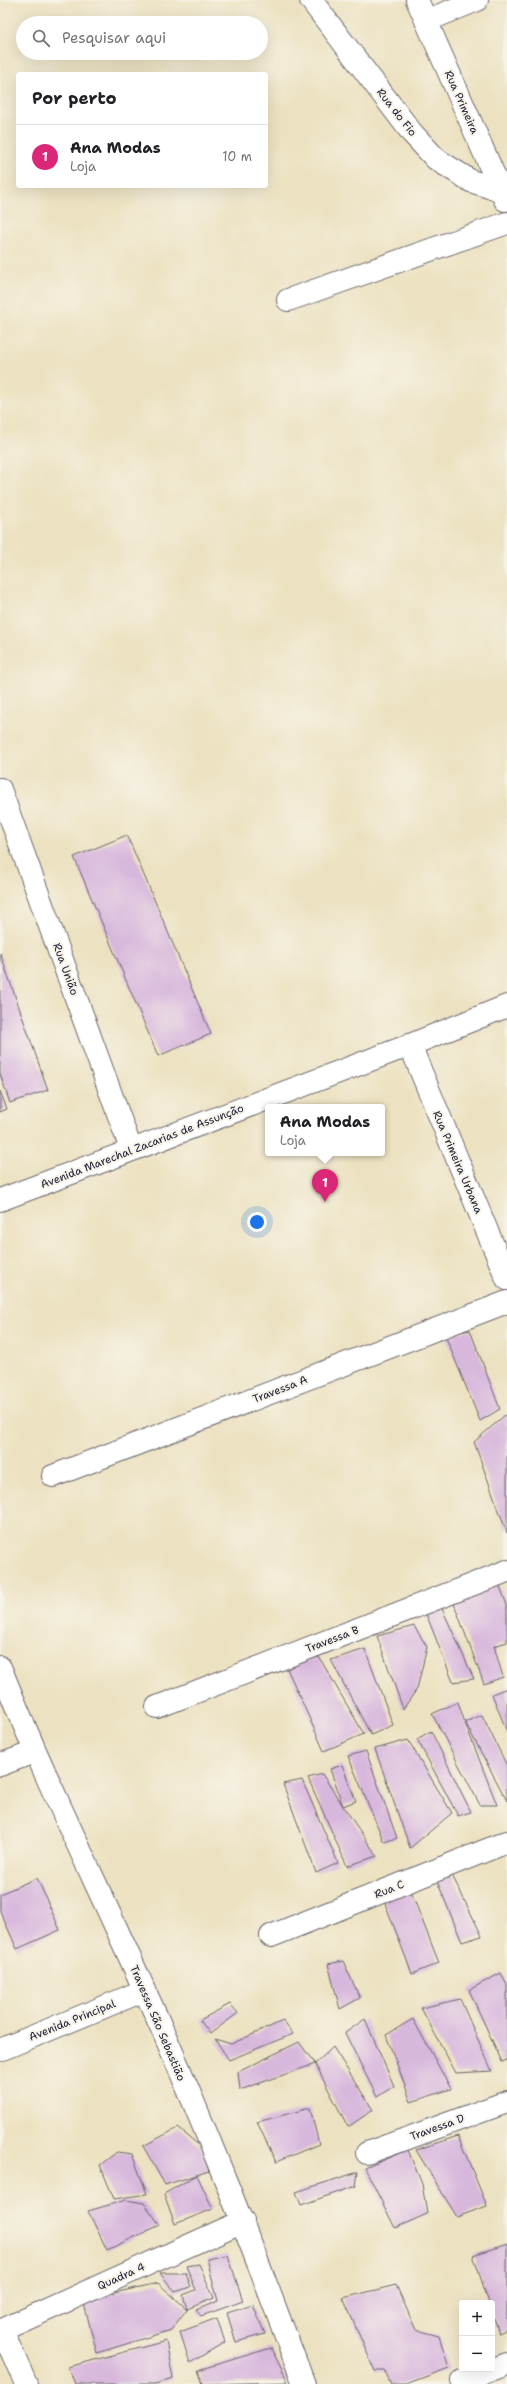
<!DOCTYPE html>
<html lang="pt">
<head>
<meta charset="utf-8">
<style>
  :root { --surface:#fff; --page:#f6f6f6; --text:#202124; --muted:#757577; --line:#e0e0e0; --accent:#db2777 }
  body { margin:0; font-family:"Shantell Sans",sans-serif; background:var(--page); color:var(--text) }
  .controls { position:absolute; right:12px; bottom:12px; display:grid; overflow:hidden; border-radius:4px; box-shadow:0 4px 16px #0002 }
  .controls button { width:36px; height:36px; display:grid; place-items:center; padding:0; border:0; border-bottom:1px solid var(--line); background:var(--surface); color:var(--text); font:20px sans-serif }
  .you { position:absolute; left:257px; top:1222px; width:14px; height:14px; margin:-10px; border:3px solid #fff; border-radius:50%; background:#1a73e8; box-shadow:0 0 0 6px #1a73e833 }
  .badge { display:grid; place-items:center; width:26px; height:26px; border-radius:50%; background:var(--accent); color:#fff; font-size:13px; font-weight:700 }
  .pin { position:absolute; translate:-50% -33px; filter:drop-shadow(0 1px 2px #0008) }
  .pin::after { content:''; position:absolute; top:21px; width:14px; height:12px; background:inherit; clip-path:polygon(0 0,100% 0,50% 100%) }
  .popup { position:absolute; left:265px; top:1104px; width:120px; height:52px; box-sizing:border-box; display:grid; place-content:center; border-radius:4px; background:var(--surface); filter:drop-shadow(0 1px 3px #0005); font-size:13px; white-space:nowrap; color:var(--muted) }
  .popup b { font-size:15px; color:var(--text) }
  .popup::after { content:''; position:absolute; left:50%; top:100%; margin-left:-8px; border:8px solid transparent; border-top-color:var(--surface) }
  .list { margin:0; padding:0; list-style:none }
  h2 { display:flex; justify-content:space-between; align-items:center; height:52px; margin:0; padding:0 16px; font-size:17px }
  h2 small { font-size:13px; font-weight:400; color:var(--muted) }
  .list li { display:grid; grid-template-columns:26px 1fr auto; gap:12px; align-items:center; box-sizing:border-box; height:64px; padding:0 16px; border-top:1px solid var(--line) }
  .list b { display:block; font-size:15px; white-space:nowrap }
  .list p { margin:0; font-size:13px; white-space:nowrap; color:var(--muted) }
  .list em { font-size:13px; font-style:normal; color:var(--muted) }
  .icon { flex:none; width:22px; height:22px; fill:none; stroke:currentColor; stroke-width:2; stroke-linecap:round; stroke-linejoin:round }
  .map { position:relative; flex:none; width:507px; height:2384px; overflow:hidden }
  .search { position:absolute; background:var(--surface); box-shadow:0 4px 16px #0002; left:16px; top:16px; width:252px; height:44px; display:flex; align-items:center; gap:10px; box-sizing:border-box; padding:0 14px; border-radius:22px; color:var(--muted); font-size:15px }
  .panel { position:absolute; background:var(--surface); box-shadow:0 4px 16px #0002; left:16px; top:72px; width:252px; height:116px; border-radius:4px }
  .map>svg:first-child { display:block }
  .building { fill:#d8b7dd }
  .lines { fill:none; stroke-linecap:round; stroke-linejoin:round }
  .minor-casing { stroke:#69656a; stroke-width:24 }
  .tertiary-casing { stroke:#69656a; stroke-width:24 }
  .secondary-casing { stroke:#69656a; stroke-width:24 }
  .minor { stroke:#fff; stroke-width:22 }
  .tertiary { stroke:#fff; stroke-width:22 }
  .secondary { stroke:#fff; stroke-width:22 }
  .labels { text-anchor:middle; stroke-width:4; stroke-linejoin:round; paint-order:stroke }
  .street-label { font-size:11px; fill:#22223b; stroke:#f7f3e8 }
</style>
</head>
<body>
<div class="map">
<svg width="507" height="2384" viewBox="0 0 507 2384">
  <rect width="100%" height="100%" fill="#f7f3e8"/>
  <filter id="ink" filterUnits="userSpaceOnUse"><feTurbulence type="fractalNoise" baseFrequency=".025" numOctaves="2"/><feDisplacementMap in="SourceGraphic" scale="8" xChannelSelector="R" yChannelSelector="G"/><feConvolveMatrix kernelMatrix="1 2 1 2 8 2 1 2 1" color-interpolation-filters="sRGB"/></filter>
  <filter id="wash" filterUnits="userSpaceOnUse"><feTurbulence type="fractalNoise" baseFrequency=".012" numOctaves="4" result="noise"/><feDisplacementMap in="SourceGraphic" scale="16" xChannelSelector="R" yChannelSelector="G"/><feGaussianBlur stdDeviation="0.9" result="paint"/><feColorMatrix in="noise" values="0 0 0 0 0 0 0 0 0 0 0 0 0 0 0 0 0 1.4 0 .05"/><feComposite in="paint" operator="in"/></filter>
  <g filter="url(#wash)">
    <rect width="100%" height="100%" fill="#ece2c1"/>
    <g id="blocks">
      <!-- building -->
      <path class="building" d="M127,835L211,1034L158,1056L74,857Z
        M0,953L48,1090L10,1103L0,1074Z
        M0,1091L7,1109L0,1112Z
        M470,1330L500,1409L480,1421L445,1335Z
        M505,1415L507,1419V1533L474,1442Z
        M499,1584L507,1605V1642L494,1646L503,1677L484,1684L453,1601Z
        M440,1604L474,1679L453,1682L425,1611Z
        M414,1626L427,1647L417,1689L403,1709L377,1636Z
        M365,1649L393,1725L371,1735L331,1660Z
        M319,1657L364,1734L324,1751L286,1666Z
        M507,1688V1732L492,1694Z
        M458,1702L465,1723L497,1805H480L432,1714Z
        M482,1715L507,1766V1801L465,1722Z
        M431,1731L471,1812L458,1816L417,1739Z
        M408,1740L452,1813L410,1848L375,1749Z
        M366,1751L397,1838L384,1842L348,1756Z
        M342,1765L356,1801L343,1806L330,1769Z
        M322,1774L343,1806L377,1856L347,1866L308,1778Z
        M302,1780L338,1863L316,1873L283,1784Z
        M452,1875L482,1936L462,1942L437,1881Z
        M37,1878L60,1930L17,1949L0,1911V1894Z
        M408,1884L439,1963L412,1974L383,1898Z
        M343,1961L360,1998L340,2009L328,1964Z
        M501,1973L507,1984V2060L502,2062L469,1990Z
        M460,1999L492,2071L456,2073L421,2008Z
        M230,2004L238,2013L210,2034L200,2020Z
        M365,2019L394,2086L377,2097L345,2033Z
        M413,2019L451,2089L411,2102L386,2035Z
        M283,2021L293,2034L229,2060L215,2039L231,2044Z
        M299,2042L315,2064L240,2090L238,2072Z
        M333,2047L373,2110L348,2127L315,2064Z
        M310,2108L319,2144L276,2162L257,2122Z
        M178,2128L200,2146L209,2171L165,2185L143,2146Z
        M458,2136L487,2206L457,2217L416,2150Z
        M408,2150L422,2184L427,2214L395,2228L365,2168Z
        M117,2152L132,2154L147,2194L114,2199L100,2165Z
        M358,2172L356,2186L301,2205L296,2192Z
        M197,2175L213,2209L175,2224L164,2194Z
        M126,2200L144,2203L160,2225L107,2250L88,2211Z
        M507,2244V2329L499,2333L492,2312V2303H489L473,2255Z
        M228,2255L243,2301L201,2316L196,2310L218,2301L207,2259Z
        M199,2264L214,2298L187,2309L183,2295L196,2290L186,2266Z
        M160,2273H186L191,2287L175,2292Z
        M158,2283L187,2309L171,2330L97,2353L83,2300Z
        M396,2285L416,2330L439,2336L449,2368L406,2384H391L385,2371H375L343,2298Z
        M253,2305L265,2334L236,2342L227,2313Z
        M217,2318L225,2342L190,2363L180,2332Z
        M166,2341L173,2379L155,2384H75L68,2367Z
        M271,2348L288,2382L203,2384L198,2370Z"/>
    </g>
  </g>
  <g filter="url(#ink)">
    <use href="#blocks" fill-opacity="0" stroke="#69656a" stroke-width="1"/>
    <g class="lines">
      <!-- minor casing -->
      <g class="minor-casing">
        <path id="minor" d="M311,0L412,133L436,159L471,181L507,193
          M417,0L505,200
          M426,21L477,0
          M288,300L507,223
          M410,1045L507,1279
          M53,1476L507,1302
          M0,1667C44,1777 96,1882 144,1989C203,2118 254,2251 304,2384
          M157,1707L507,1571
          M0,1765L34,1752
          M271,1936L507,1842
          M0,2050L145,1990
          M367,2153L507,2102
          M2,2330L26,2384
          M0,2331L243,2221
          M462,2381L507,2364"/>
      </g>
      <!-- tertiary casing -->
      <g class="tertiary-casing">
        <path id="tertiary" d="M0,789L131,1149"/>
      </g>
      <!-- secondary casing -->
      <g class="secondary-casing">
        <path id="secondary" d="M0,1200L410,1045L507,1006"/>
      </g>
      <!-- minor -->
      <use href="#minor" class="minor"/>
      <!-- tertiary -->
      <use href="#tertiary" class="tertiary"/>
      <!-- secondary -->
      <use href="#secondary" class="secondary"/>
    </g>
  </g>
  <g class="labels">
    <!-- street labels -->
    <g class="street-label">
      <text transform="translate(462 102) rotate(66)" y="4">Rua Primeira</text>
      <text transform="translate(397 112) rotate(52)" y="4">Rua do Fio</text>
      <text transform="translate(66 969) rotate(70)" y="4">Rua União</text>
      <text transform="translate(142 1146) rotate(-21)" y="4">Avenida Marechal Zacarias de Assunção</text>
      <text transform="translate(458 1162) rotate(67)" y="4">Rua Primeira Urbana</text>
      <text transform="translate(280 1389) rotate(-21)" y="4">Travessa A</text>
      <text transform="translate(332 1639) rotate(-21)" y="4">Travessa B</text>
      <text transform="translate(389 1889) rotate(-22)" y="4">Rua C</text>
      <text transform="translate(72 2020) rotate(-22)" y="4">Avenida Principal</text>
      <text transform="translate(158 2023) rotate(67)" y="4">Travessa São Sebastião</text>
      <text transform="translate(437 2127) rotate(-20)" y="4">Travessa D</text>
      <text transform="translate(121 2276) rotate(-24)" y="4">Quadra 4</text>
    </g>
  </g>
</svg>
<div class="controls">
<button>+</button>
<button>−</button>
</div>
<div class="you"></div>
<div class="pin badge" style="left:325px;top:1202px">1</div>
<div class="popup"><b>Ana Modas</b>Loja</div>
<div class="search"><svg class="icon" aria-label="search" viewBox="0 0 24 24"><circle cx="10" cy="10" r="6"/><path d="M15 15l6 6"/></svg>Pesquisar aqui</div>
<section class="panel">
<h2>Por perto<small></small></h2>
<ul class="list">
<li><span class="badge">1</span><div><b>Ana Modas</b><p>Loja</p></div><em>10 m</em></li>
</ul>
</section>
</div>
</body>
</html>
